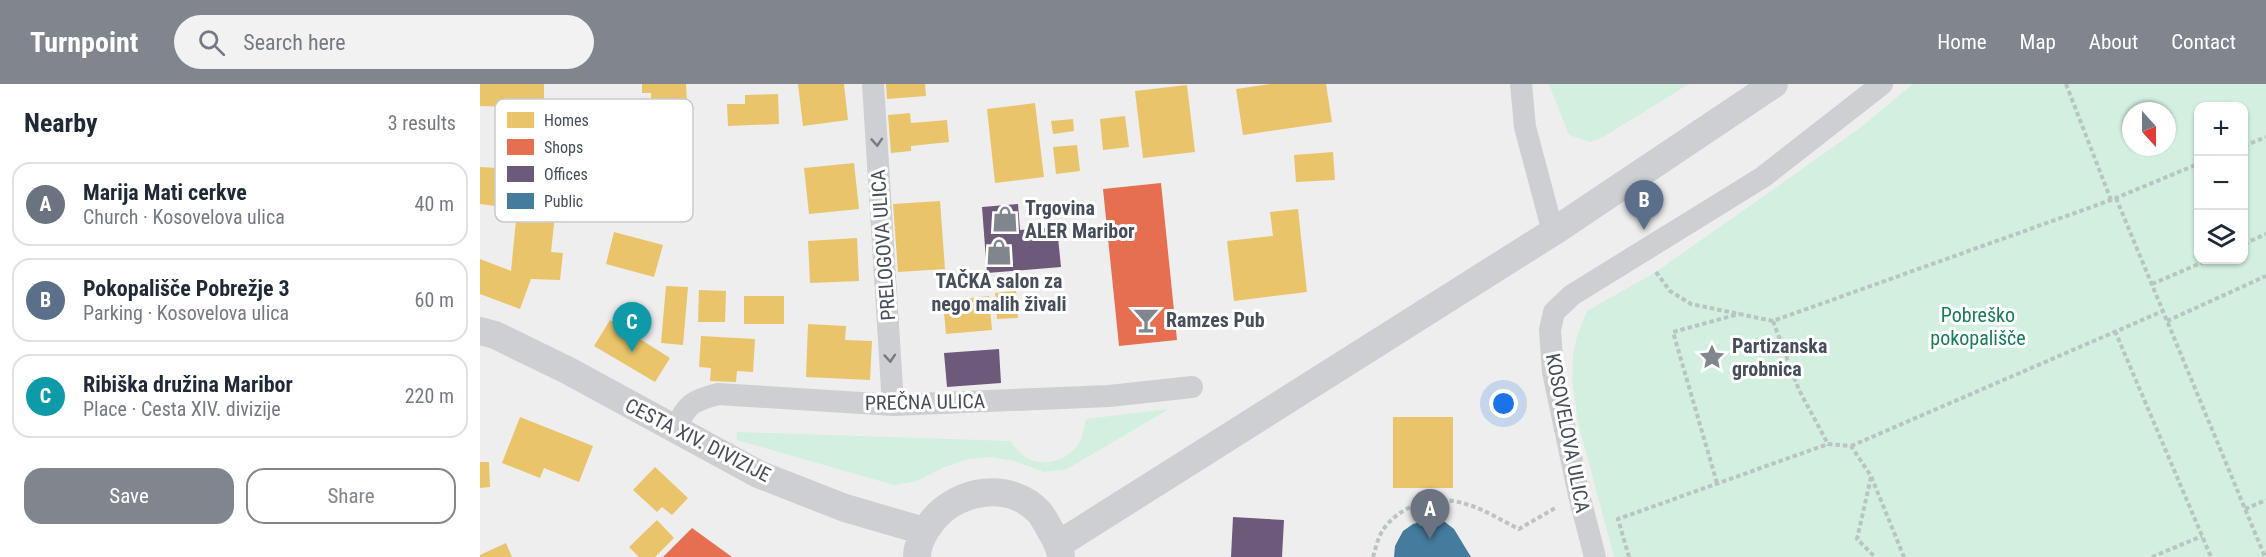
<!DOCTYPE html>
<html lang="en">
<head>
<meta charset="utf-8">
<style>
  :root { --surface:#fff; --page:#f2f2f3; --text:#1f2937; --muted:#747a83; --line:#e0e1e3; --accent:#81868e }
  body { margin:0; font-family:"Roboto Condensed",sans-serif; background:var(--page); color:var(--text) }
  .controls { position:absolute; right:18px; top:18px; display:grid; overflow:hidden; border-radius:12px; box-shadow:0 2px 4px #0004 }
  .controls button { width:54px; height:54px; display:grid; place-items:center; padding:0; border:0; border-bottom:2px solid var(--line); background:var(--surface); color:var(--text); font:30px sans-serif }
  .compass { position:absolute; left:1642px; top:18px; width:54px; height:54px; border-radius:50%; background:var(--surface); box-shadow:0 2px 4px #0004; rotate:159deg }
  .you { position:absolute; left:1024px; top:320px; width:21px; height:21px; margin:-15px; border:4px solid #fff; border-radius:50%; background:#1a73e8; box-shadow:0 0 0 9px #1a73e833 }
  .badge { display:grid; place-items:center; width:39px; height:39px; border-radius:50%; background:var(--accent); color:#fff; font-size:20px; font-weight:700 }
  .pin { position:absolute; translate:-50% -50px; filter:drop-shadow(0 2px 3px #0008) }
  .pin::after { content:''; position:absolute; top:32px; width:21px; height:18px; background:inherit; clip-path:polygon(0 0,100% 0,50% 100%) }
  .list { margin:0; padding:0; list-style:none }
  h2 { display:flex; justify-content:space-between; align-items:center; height:78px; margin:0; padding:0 24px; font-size:26px }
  h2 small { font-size:20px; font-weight:400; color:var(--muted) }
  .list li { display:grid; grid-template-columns:39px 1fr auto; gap:18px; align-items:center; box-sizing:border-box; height:84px; margin:0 12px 12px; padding:0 12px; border:2px solid var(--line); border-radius:18px }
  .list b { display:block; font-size:22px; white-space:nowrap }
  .list p { margin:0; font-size:20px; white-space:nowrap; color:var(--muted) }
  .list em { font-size:20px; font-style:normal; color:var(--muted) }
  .actions { display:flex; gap:12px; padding:18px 24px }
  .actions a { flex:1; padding:14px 0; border:2px solid var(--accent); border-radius:18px; text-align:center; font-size:21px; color:var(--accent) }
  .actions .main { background:var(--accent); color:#fff }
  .icon { flex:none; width:33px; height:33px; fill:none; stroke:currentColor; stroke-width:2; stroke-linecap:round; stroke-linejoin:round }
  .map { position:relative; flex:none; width:1786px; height:473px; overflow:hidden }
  header { display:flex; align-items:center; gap:36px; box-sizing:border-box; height:84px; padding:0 30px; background:var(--accent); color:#fff }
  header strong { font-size:28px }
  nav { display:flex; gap:33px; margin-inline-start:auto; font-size:21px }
  .search { width:420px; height:54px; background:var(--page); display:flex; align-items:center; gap:15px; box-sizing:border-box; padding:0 21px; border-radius:33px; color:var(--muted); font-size:22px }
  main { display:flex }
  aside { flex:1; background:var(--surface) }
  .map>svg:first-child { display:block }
  .green { fill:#d2efe0; fill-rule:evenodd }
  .homes { fill:#e9c46a }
  .shops { fill:#e76f51 }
  .offices { fill:#6d597a }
  .public { fill:#457b9d }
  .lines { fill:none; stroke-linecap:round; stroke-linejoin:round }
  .path { stroke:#b9c4c3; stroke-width:4; stroke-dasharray:4.5 3; stroke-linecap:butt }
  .minor { stroke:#cdcfd2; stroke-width:22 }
  .tertiary { stroke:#cdcfd2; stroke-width:28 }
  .oneway { stroke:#757b85 }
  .labels { text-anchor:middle; stroke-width:6; stroke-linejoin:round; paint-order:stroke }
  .poi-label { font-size:20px; font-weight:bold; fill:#464e5b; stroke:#fff; text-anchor:start }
  .street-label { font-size:20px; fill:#464e5b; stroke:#fff }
  .park-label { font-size:20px; fill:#167d56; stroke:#fff }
  .key { fill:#fff; stroke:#c8cace; stroke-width:1.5 }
  .key-label { font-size:16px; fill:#464e5b }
</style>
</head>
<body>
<header>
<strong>Turnpoint</strong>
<div class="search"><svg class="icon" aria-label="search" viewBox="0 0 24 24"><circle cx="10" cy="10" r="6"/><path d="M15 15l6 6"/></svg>Search here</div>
<nav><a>Home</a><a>Map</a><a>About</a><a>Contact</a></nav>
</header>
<main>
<aside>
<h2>Nearby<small>3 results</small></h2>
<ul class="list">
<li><span class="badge" style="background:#6b7280">A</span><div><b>Marija Mati cerkve</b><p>Church · Kosovelova ulica</p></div><em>40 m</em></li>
<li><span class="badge" style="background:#5c6f8a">B</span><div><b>Pokopališče Pobrežje 3</b><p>Parking · Kosovelova ulica</p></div><em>60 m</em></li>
<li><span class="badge" style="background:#0f9aa8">C</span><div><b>Ribiška družina Maribor</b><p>Place · Cesta XIV. divizije</p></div><em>220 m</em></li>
</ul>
<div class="actions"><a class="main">Save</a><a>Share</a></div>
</aside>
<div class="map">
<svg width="1786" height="473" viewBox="0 0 1786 473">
  <rect width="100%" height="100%" fill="#efeeee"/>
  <!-- green -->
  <path class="green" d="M1069,0H1209L1123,53L1110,58L1089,51Z
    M1433,0H1786V473H1134L1098,338L1092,294L1093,272L1097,252L1107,227L1176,188L1380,44ZM1764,22V176H1718V22ZM1651,27H1687V63H1651Z
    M689,325L587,385L564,388L534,377L512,373L488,375L465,383L437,397L414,401L257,356V348L530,357C535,363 540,370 547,374C563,383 587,377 597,362C603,354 604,344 606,335Z"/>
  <!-- homes -->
  <path class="homes" d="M0,0H64V24L0,22Z
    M162,0H206L208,39L172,40L171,9H162Z
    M318,0H364L368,36L323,42Z
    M406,0H445L446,12L407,15Z
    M790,0H846L852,38L763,51L756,5Z
    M707,1L715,68L663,74L655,7Z
    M298,10L299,40L248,42L247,20H265V11Z
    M555,19L564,93L515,99L507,25Z
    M430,29L431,39L467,36L469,58L431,62V67L411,69L408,31Z
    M645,32L649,63L623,66L620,35Z
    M593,35L594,47L573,50L571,37Z
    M597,61L600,87L576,90L573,63Z
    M853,68L855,96L816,98L814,71Z
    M374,79L379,125L329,130L324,84Z
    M0,83L18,84L15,122L0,120Z
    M62,104L85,106L83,123L76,122L71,168L83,169L80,196L51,195L40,225L0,210V175L31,187L38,116L60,118Z
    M460,117L465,185L418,188L413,120Z
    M818,125L827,208L754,217L747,157L793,152L790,128Z
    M134,148L183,161L174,193L126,180Z
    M377,154L379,197L330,199L328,157Z
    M186,202L208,203L203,261L181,259Z
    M219,206L246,207L245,238H218Z
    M536,207L538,234L517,235L515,209Z
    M264,212H304V240H264Z
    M509,212L512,246L466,250L463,217Z
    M130,236L190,274L175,298L114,262Z
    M328,240L366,242L365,256L392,257L390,296L326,293Z
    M221,252L275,255L273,288L257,287L256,298L230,297L231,284L219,283Z
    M40,333L113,362L99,398L64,384L60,394L22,379Z
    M913,333H973V404H913Z
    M0,378H9L10,403L0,404Z
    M175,383L208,414L192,431L182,423L177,428L153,406Z
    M177,436L194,454L175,473H159L149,463Z
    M26,459L32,473H0V471Z"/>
  <!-- shops -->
  <path class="shops" d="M681,99L697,256L639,262L623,105Z
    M212,444L252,473H183Z"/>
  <!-- offices -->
  <path class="offices" d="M538,120L540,146L577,143L581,183L507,189L502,123Z
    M519,265L521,299L467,303L464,269Z
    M753,433L804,436L802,473H751Z"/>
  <!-- public -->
  <path class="public" d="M947,436L965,438L974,445L991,473H914L915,462L923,447L933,440Z"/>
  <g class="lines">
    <!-- path -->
    <path class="path" d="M1586,0L1631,116
      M1764,62L1786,53
      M1636,114L1785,473
      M1764,160L1786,150
      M1176,188L1190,207L1211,220L1293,237L1631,116L1718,80
      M1672,200L1728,176
      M1293,237L1319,306L1348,360L1371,362L1391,392L1424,473
      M1687,237L1786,192
      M1635,247L1731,473
      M1371,362L1683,227
      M1391,393L1377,455L1395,473
      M1237,399L1193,248L1259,230
      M1765,425L1786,416
      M893,473C896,463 898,452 905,443C925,418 959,410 989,421C1006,426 1022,437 1039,445L1077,423
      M1149,473L1138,435L1348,360
      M1672,473L1722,452"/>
    <!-- minor -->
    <path class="minor" d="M393,0L413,321
      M1041,0L1045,43L1073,148
      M195,346C206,321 211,317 238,310L413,321L629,312L712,303
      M1115,473L1099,411L1073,288L1070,246L1074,228L1092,211L1283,93L1402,0"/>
    <!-- tertiary -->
    <path class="tertiary" d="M0,247L15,251L87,286L278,390L365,424L444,447
      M579,460L1073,148L1294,0
      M437,473C437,459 445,446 453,436C478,405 530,397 559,428C563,432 566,439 569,444C574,453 580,461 581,473"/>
  </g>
  <!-- one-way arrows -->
  <defs><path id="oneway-chevron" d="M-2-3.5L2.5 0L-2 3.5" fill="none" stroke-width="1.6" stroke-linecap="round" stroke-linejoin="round" transform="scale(1.5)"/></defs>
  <g class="oneway">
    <use href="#oneway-chevron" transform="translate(397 58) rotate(86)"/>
    <use href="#oneway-chevron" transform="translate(410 274) rotate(86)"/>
  </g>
  <!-- icons -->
  <defs>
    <g id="shop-bare" transform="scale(2.07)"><path d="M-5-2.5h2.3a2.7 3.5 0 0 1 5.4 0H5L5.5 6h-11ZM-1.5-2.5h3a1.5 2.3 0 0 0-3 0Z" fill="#81868e" stroke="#fff" stroke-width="2.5" paint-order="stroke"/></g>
    <g id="bar-bare" transform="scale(2.07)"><path d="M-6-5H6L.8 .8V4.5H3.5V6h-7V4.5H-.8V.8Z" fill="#81868e" stroke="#fff" stroke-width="2.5" paint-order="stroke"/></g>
    <g id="sight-bare" transform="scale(2.07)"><path d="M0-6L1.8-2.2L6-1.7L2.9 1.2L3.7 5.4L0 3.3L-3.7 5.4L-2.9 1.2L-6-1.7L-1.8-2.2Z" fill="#81868e" stroke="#fff" stroke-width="2.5" paint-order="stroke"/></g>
  </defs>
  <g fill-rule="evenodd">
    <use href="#shop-bare" x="525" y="135"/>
    <use href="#shop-bare" x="519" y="168"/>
    <use href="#bar-bare" x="666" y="236"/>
    <use href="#sight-bare" x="1232" y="273"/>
  </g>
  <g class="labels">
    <!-- poi labels -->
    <g class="poi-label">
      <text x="545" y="131">Trgovina<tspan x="545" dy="23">ALER Maribor</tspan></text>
      <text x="519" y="204" text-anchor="middle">TAČKA salon za<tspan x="519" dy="23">nego malih živali</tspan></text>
      <text x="686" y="243">Ramzes Pub</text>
      <text x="1252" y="269">Partizanska<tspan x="1252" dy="23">grobnica</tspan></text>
    </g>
    <!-- street labels -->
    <g class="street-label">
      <text transform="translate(403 161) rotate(-94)" y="7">PRELOGOVA ULICA</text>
      <text transform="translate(445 318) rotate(-1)" y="7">PREČNA ULICA</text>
      <text transform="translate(1088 349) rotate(79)" y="7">KOSOVELOVA ULICA</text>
      <text transform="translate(218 356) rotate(27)" y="7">CESTA XIV. DIVIZIJE</text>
    </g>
    <!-- park labels -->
    <g class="park-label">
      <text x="1498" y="238">Pobreško<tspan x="1498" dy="23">pokopališče</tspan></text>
    </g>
  </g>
  <!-- legend -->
  <rect x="15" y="15" width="198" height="123" rx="9" class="key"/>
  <rect x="27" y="28" width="27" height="16" fill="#e9c46a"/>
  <rect x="27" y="55" width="27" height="16" fill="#e76f51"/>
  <rect x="27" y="82" width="27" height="16" fill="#6d597a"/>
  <rect x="27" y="109" width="27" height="16" fill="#457b9d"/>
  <g class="key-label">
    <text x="64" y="42">Homes</text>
    <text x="64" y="69">Shops</text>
    <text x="64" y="96">Offices</text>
    <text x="64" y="123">Public</text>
  </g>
</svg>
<div class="controls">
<button>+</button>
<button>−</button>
<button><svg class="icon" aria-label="layers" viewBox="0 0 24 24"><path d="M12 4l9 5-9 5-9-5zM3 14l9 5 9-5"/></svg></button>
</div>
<svg class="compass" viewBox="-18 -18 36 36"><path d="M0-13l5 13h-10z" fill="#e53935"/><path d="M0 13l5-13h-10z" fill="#747a83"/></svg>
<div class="you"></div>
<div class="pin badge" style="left:950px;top:455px;background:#6b7280">A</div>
<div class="pin badge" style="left:1164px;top:146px;background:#5c6f8a">B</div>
<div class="pin badge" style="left:152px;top:268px;background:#0f9aa8">C</div>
</div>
</main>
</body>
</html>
